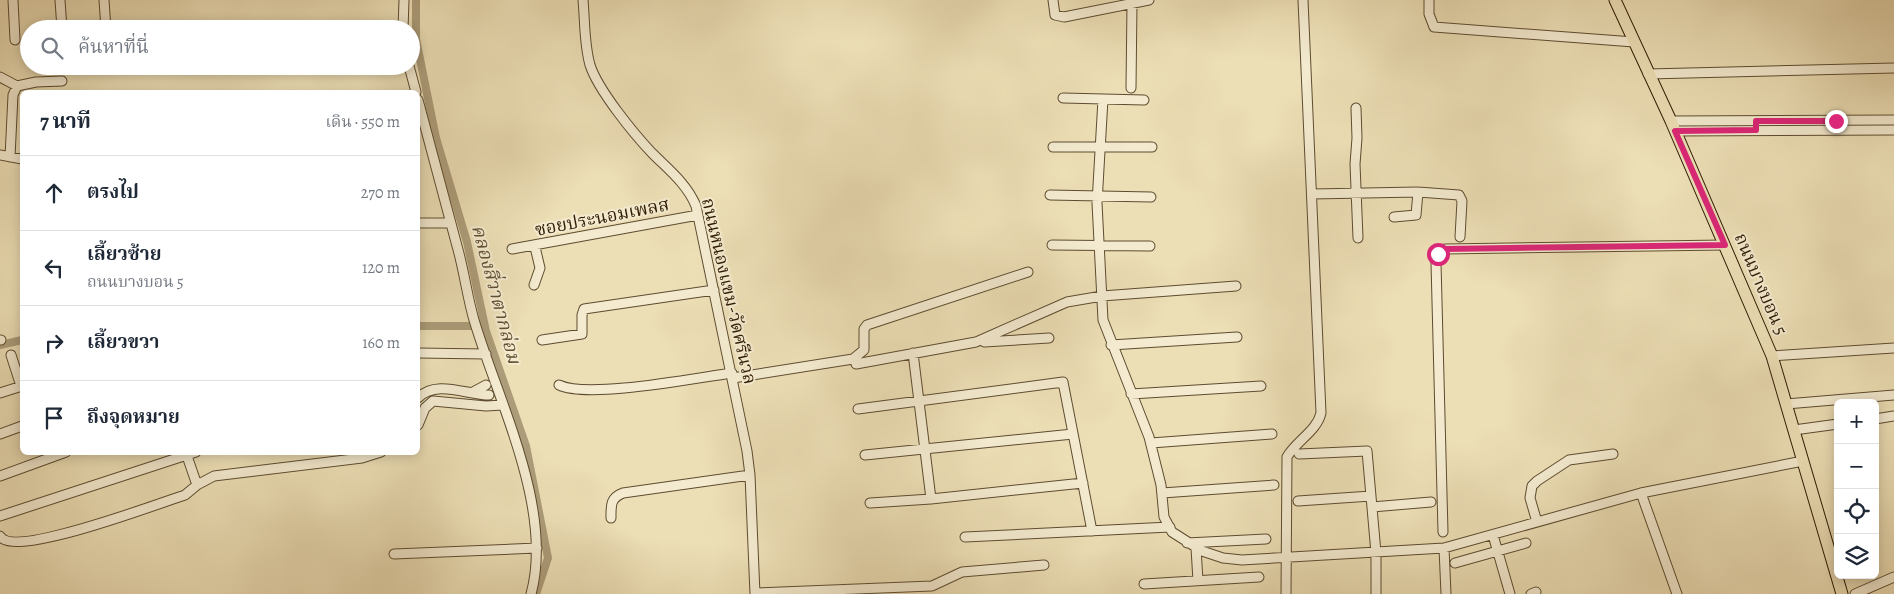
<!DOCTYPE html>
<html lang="th">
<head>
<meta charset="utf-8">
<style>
  :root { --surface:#fff; --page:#f6f6f7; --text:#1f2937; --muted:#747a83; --line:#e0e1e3 }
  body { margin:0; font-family:Alegreya,"Noto Serif Thai",serif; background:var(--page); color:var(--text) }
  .controls { position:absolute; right:15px; bottom:15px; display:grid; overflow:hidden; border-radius:8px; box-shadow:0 2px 12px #0003 }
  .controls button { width:45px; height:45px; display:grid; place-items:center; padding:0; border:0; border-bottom:1px solid var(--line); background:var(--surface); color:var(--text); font:25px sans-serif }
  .stop { position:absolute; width:15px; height:15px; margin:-11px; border:4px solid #db2777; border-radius:50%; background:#fff }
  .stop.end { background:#db2777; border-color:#fff; box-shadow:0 1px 5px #0008 }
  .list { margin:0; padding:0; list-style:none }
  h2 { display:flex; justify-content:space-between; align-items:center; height:65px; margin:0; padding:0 20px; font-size:21px }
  h2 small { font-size:16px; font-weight:400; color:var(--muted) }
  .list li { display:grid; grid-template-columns:32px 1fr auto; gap:15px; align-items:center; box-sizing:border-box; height:75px; padding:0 20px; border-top:1px solid var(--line) }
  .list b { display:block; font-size:19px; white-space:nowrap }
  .list p { margin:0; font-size:16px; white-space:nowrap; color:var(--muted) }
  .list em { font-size:16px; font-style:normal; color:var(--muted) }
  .icon { flex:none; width:28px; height:28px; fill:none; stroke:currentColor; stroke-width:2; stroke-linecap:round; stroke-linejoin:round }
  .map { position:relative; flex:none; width:1894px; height:594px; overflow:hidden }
  .search { position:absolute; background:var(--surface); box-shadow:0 2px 12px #0003; left:20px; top:20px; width:400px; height:55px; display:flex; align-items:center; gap:12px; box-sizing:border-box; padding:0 18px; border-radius:28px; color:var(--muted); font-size:19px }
  .panel { position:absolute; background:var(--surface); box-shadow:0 2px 12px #0003; left:20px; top:90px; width:400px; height:365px; border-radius:8px }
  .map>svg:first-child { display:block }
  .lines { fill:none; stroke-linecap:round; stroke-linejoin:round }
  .canal { stroke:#ac9c79; stroke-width:8 }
  .minor-casing { stroke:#5e4c30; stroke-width:11 }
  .major-casing { stroke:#2f1c04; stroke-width:13 }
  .minor { stroke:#f3eacf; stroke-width:9 }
  .major { stroke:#ecdeb5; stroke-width:11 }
  .route { stroke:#db2777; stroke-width:6 }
  .labels { text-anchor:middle; stroke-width:4; stroke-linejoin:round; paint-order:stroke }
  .street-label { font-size:18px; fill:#2f1c04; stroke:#f3eacf }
  .water-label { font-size:19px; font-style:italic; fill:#614f33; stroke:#f3eacf }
</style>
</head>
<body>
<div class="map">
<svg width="1894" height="594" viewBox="0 0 1894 594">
  <rect width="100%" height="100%" fill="#ecdeb5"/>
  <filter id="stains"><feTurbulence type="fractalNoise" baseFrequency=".004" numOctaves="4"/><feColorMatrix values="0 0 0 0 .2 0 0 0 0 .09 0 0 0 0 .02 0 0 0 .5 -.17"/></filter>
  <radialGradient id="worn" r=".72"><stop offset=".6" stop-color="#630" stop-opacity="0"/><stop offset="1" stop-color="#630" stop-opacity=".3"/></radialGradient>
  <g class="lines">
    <!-- canal -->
    <path class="canal" d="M416,0V39L436,138L467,242L486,331L526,446L548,558L536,594
      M418,326H480
      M0,345L22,340"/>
    <!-- minor casing -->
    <g class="minor-casing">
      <path id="minor" d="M13,0L15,40
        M60,0L62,29
        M104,0L106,29
        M583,0C585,21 584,44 590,65C598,90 634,134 652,153C669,170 687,184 696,206L747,451L750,475L755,594
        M1053,0L1055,15L1064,17L1149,0
        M1429,1V14L1434,27L1634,42
        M403,29L404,0
        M409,66L416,92
        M1648,74L1894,68
        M0,77L17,86
        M1131,88L1132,3
        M1063,98L1144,100
        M1103,99L1097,203L1103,320L1149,437L1161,485L1164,517L1172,532L1202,551L1223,558L1242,560L1444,548L1641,493
        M418,100C431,149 444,197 457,246C464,270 467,296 474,320C498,401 554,509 531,594
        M1356,108L1357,138L1355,164L1358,238
        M1671,121L1894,120
        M1675,131L1894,130
        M1053,147H1152
        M0,155L22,159
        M10,157L13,95L17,86L36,82L62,81
        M1312,194L1418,192L1459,195L1462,201L1460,237
        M1050,195L1151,197
        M1394,217L1416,215L1418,192
        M418,223H450
        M1052,245L1150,246
        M512,249L698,215
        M534,285L540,268L535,247
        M0,340H1
        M542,340L582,334V315L584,309L714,290
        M984,342L1049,338
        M1111,345L1237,337
        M418,353L486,354
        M913,353L931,499L1083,483
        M11,355L21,386
        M1772,356L1894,348
        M856,364L976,342L1067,302L1102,296L1236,286
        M733,378L853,359L864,350V329L867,325L1028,272
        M559,385C588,399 695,378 732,373
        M473,392L486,385
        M0,393L22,386
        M1131,394L1261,386
        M418,398C436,379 467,395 489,395
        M1786,404L1894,395
        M858,409L1063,382L1092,531
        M1875,419L1894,416
        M418,425L425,408L433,401L486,406L503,405
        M1794,430L1838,424
        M0,434L22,426
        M1151,443L1272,434
        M1299,454L1367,451L1376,553V594
        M865,455L1073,434
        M187,456L197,485
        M0,476L66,452
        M1162,493L1274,485
        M1298,501L1371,496
        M870,503L931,499
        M1372,507L1431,502
        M0,516L196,452
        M611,518C611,506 610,498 623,493L750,475
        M1537,522L1530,498L1532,486L1537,481L1569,460L1613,454
        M1443,532L1436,263L1437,254L1445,249L1725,245
        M1493,535L1510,594
        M0,536C14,559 159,503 185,495L197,485L214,476L362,458L381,452
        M965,537L1170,527
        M1187,543L1266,539
        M1196,548L1198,581
        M1444,548L1446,594
        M394,554L537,548
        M1455,563L1526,543
        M1144,584L1259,577
        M755,593L932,586L962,572L1044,565
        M1286,594L1287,457C1296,441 1317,431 1321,413L1303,0
        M1531,594L1536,592
        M1677,594L1641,493L1803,461
        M1855,594L1894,577"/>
    </g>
    <!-- major casing -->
    <g class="major-casing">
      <path id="major" d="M1615,0L1671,121L1772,356L1842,594"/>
    </g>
    <!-- minor -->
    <use href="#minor" class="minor"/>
    <!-- major -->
    <use href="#major" class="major"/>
  </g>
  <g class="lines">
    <!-- route -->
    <path class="route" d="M1438,254L1445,249L1725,245L1675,131L1756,130V121H1836"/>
  </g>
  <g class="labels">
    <!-- street labels -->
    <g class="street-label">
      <text transform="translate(602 217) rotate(-11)" y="6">ซอยประนอมเพลส</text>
      <text transform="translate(1761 284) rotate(67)" y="6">ถนนบางบอน 5</text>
      <text transform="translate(729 291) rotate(77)" y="6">ถนนหนองแขม-วัดศรีนวล</text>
    </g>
    <!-- water labels -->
    <g class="water-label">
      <text transform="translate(497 294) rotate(75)" y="7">คลองสี่วาตากล่อม</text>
    </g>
  </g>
  <rect width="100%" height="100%" filter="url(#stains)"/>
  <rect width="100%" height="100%" fill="url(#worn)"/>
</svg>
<div class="controls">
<button>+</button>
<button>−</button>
<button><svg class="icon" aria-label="locate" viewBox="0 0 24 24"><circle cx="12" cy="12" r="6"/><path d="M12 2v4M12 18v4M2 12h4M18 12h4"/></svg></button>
<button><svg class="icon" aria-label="layers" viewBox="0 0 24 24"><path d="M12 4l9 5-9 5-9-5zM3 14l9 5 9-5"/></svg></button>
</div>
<div class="stop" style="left:1438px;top:254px"></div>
<div class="stop end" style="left:1836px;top:121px"></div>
<div class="search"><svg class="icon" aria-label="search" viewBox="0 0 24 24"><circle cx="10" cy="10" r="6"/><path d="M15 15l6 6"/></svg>ค้นหาที่นี่</div>
<section class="panel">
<h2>7 นาที<small>เดิน · 550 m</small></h2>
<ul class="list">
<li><svg class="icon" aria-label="ahead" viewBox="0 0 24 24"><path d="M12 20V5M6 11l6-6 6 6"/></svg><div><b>ตรงไป</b></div><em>270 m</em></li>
<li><svg class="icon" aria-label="left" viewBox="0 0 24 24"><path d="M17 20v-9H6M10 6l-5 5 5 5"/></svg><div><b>เลี้ยวซ้าย</b><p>ถนนบางบอน 5</p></div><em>120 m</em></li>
<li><svg class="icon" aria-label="right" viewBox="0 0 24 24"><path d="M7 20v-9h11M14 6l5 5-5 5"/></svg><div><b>เลี้ยวขวา</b></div><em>160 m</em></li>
<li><svg class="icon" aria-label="arrive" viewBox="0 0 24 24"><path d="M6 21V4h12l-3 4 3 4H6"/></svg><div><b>ถึงจุดหมาย</b></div></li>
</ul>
</section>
</div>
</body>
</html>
